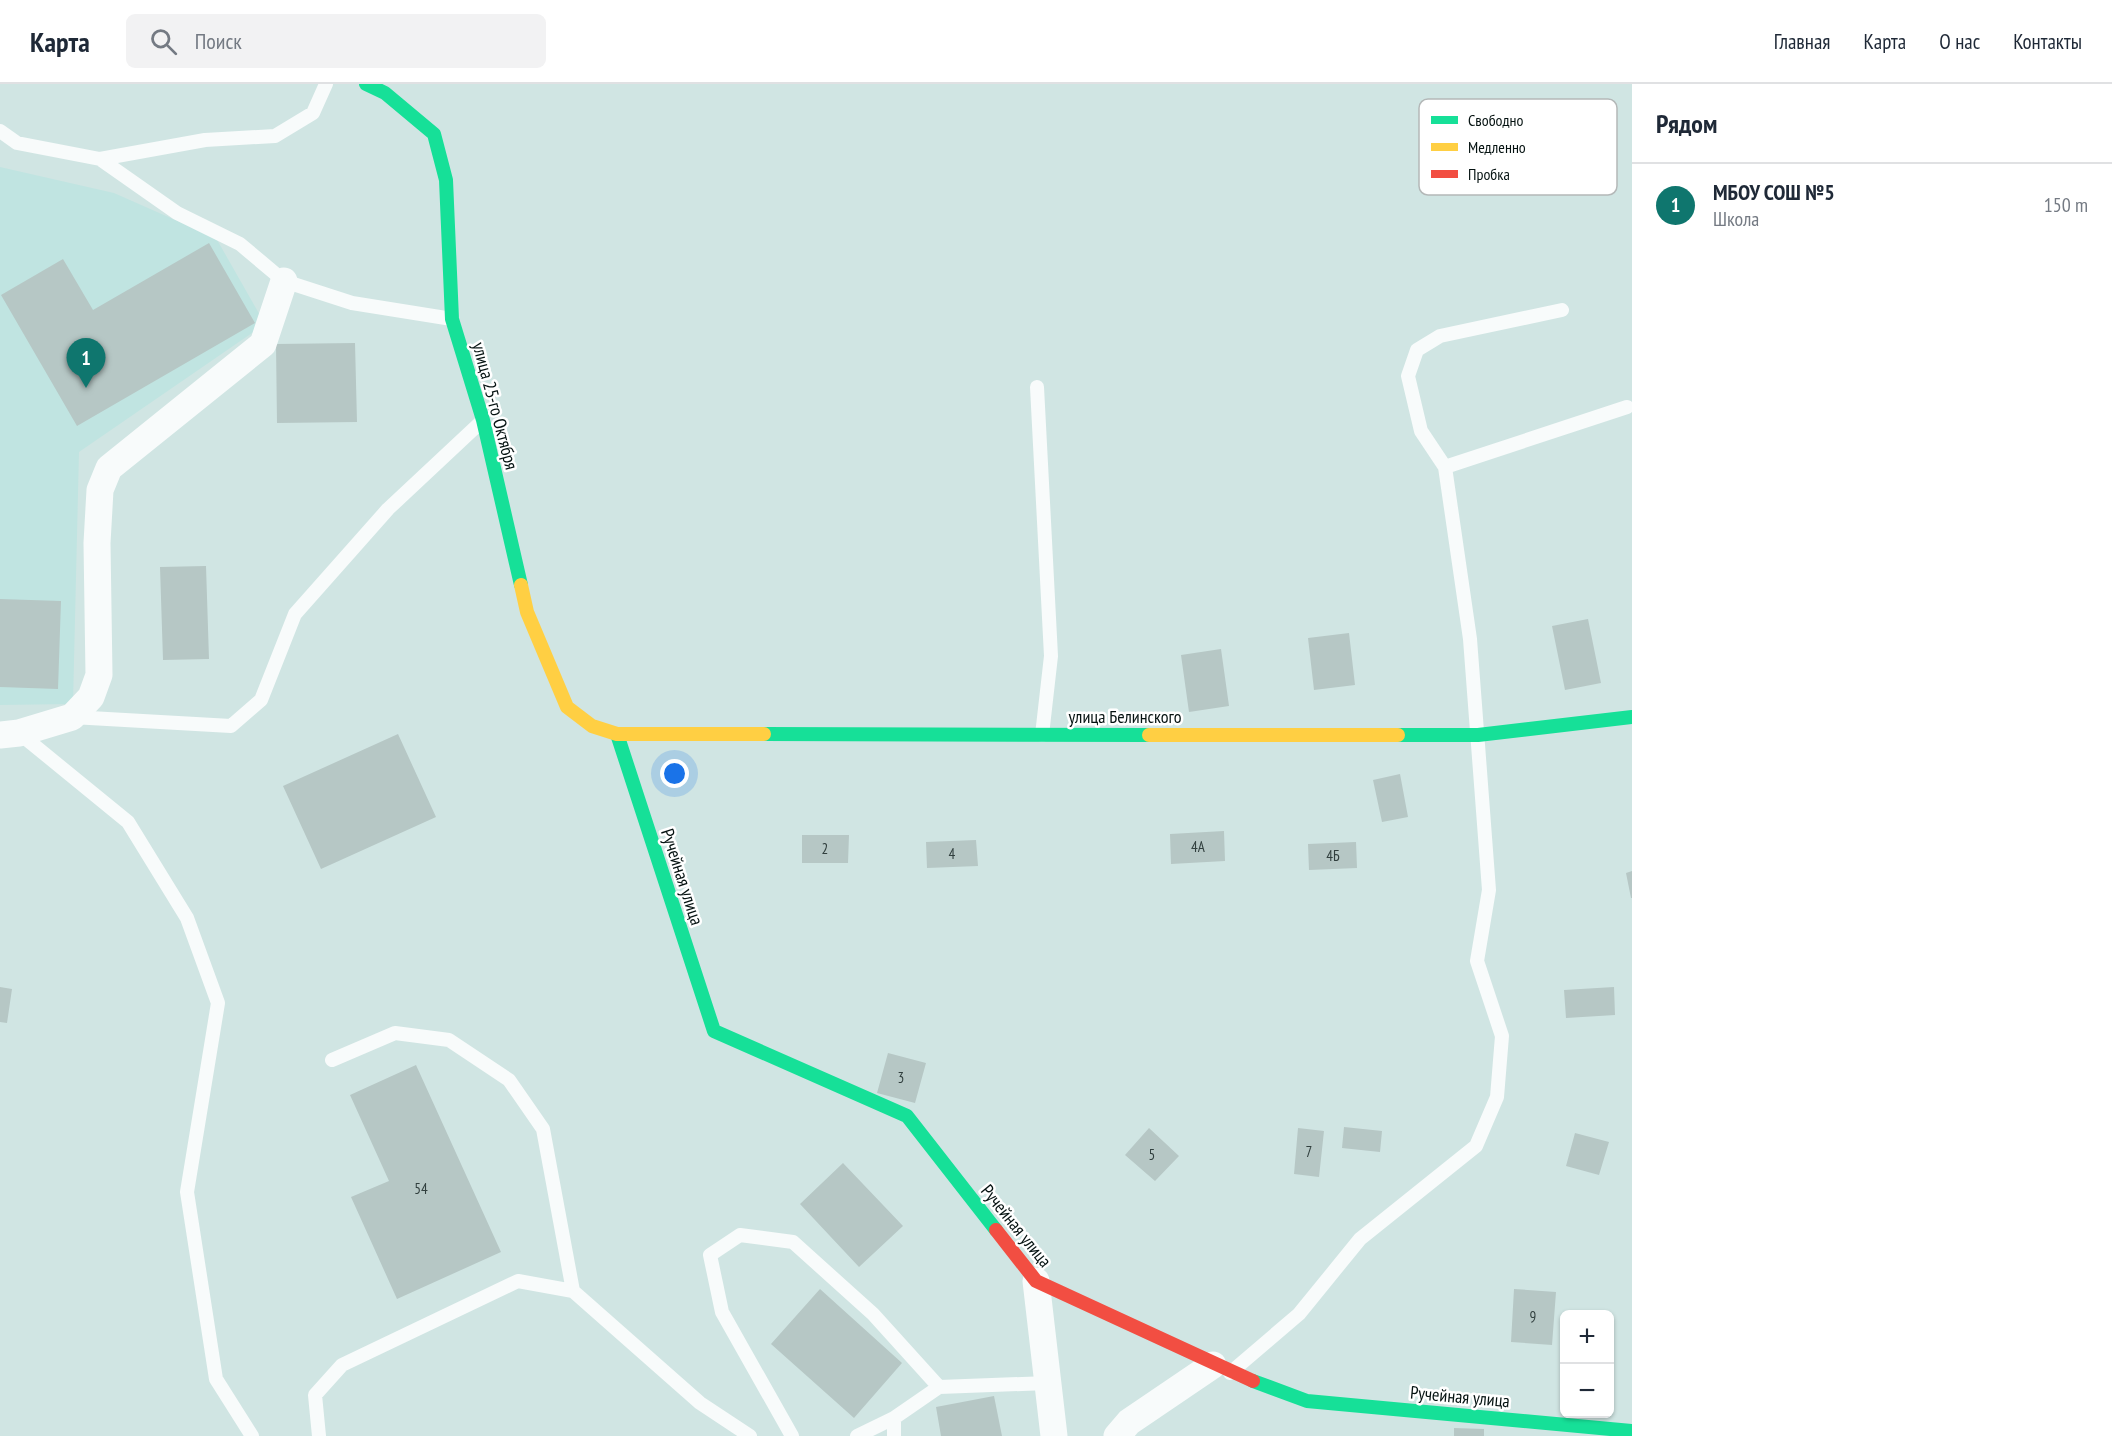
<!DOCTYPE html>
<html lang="ru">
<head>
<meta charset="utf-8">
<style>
  :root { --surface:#fff; --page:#f2f2f3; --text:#1f2937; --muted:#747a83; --line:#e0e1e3; --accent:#0f766e }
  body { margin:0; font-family:"PT Sans Narrow",sans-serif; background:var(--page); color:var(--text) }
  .controls { position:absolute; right:18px; bottom:18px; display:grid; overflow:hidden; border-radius:9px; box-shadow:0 2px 4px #0004 }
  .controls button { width:54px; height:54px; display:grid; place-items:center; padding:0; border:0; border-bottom:2px solid var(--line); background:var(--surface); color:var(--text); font:30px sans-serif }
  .you { position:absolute; left:675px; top:690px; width:21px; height:21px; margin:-15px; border:4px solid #fff; border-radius:50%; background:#1a73e8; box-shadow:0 0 0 9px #1a73e833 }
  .badge { display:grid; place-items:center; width:39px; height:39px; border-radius:50%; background:var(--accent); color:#fff; font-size:20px; font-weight:700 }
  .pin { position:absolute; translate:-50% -50px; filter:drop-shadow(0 2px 3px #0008) }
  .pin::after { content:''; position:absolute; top:32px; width:21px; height:18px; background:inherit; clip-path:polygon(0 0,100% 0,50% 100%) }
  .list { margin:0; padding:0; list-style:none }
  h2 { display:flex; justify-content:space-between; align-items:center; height:78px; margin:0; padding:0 24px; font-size:26px }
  h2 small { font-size:20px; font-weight:400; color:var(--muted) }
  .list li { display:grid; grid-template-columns:39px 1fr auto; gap:18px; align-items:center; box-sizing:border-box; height:84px; padding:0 24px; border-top:2px solid var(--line) }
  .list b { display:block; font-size:22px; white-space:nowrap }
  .list p { margin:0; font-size:20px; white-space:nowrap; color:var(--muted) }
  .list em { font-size:20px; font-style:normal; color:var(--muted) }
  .icon { flex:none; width:33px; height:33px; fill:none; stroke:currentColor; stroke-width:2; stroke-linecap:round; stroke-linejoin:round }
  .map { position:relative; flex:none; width:1632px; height:1352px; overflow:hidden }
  header { display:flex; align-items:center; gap:36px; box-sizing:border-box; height:84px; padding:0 30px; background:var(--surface); border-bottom:2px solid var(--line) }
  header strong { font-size:28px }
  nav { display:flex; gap:33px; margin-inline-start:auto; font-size:21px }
  .search { width:420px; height:54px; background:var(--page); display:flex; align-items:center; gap:15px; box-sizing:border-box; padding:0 21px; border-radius:9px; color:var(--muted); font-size:22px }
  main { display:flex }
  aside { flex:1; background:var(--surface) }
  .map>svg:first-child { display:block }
  .built { fill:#c0e4e1 }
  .building { fill:#b6c7c5 }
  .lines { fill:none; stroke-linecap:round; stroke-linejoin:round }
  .lane { stroke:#f8fbfb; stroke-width:14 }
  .street { stroke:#f8fbfb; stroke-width:27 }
  .fast { stroke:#16e098; stroke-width:14 }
  .slow { stroke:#ffcf43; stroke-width:14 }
  .jam { stroke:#f24e42; stroke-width:14 }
  .labels { text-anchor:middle; stroke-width:5; stroke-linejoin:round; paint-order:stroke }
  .number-label { font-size:15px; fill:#313f3e }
  .street-label { font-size:18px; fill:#051211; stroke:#fff }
  .key { fill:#fff; stroke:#b4b8b8; stroke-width:1.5 }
  .key-label { font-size:16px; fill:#051211 }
</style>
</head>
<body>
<header>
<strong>Карта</strong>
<div class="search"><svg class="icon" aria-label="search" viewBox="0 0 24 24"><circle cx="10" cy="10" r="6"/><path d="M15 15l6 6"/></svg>Поиск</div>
<nav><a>Главная</a><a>Карта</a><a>О нас</a><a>Контакты</a></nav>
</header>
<main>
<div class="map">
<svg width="1632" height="1352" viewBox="0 0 1632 1352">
  <rect width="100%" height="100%" fill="#d0e5e3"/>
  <!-- built -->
  <path class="built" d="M0,83L114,109L216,154L265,240L79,368L73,620L0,621Z"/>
  <!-- building -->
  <path class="building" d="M209,159L255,239L77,342L1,211L63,175L93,226Z
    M355,259L357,338L277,339L276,260Z
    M206,482L209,575L163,576L160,483Z
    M0,515L61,517L58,605L0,603Z
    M1588,535L1601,599L1565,606L1552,542Z
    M1349,549L1355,601L1314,606L1308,554Z
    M1221,565L1229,622L1189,628L1181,571Z
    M398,650L436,733L321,785L283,702Z
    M1400,690L1408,733L1382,738L1373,696Z
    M1224,747L1225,777L1171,780L1170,750Z
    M802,751H849L848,779H802Z
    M976,756L978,782L927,784L926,758Z
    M1356,758L1357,784L1309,786L1308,760Z
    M1632,787V814H1631L1626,789Z
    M0,903L12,905L7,939L0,938Z
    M1614,903L1615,931L1566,934L1564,906Z
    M888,969L926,979L915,1019L877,1009Z
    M416,981L501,1168L397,1215L351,1113L389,1097L350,1011Z
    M1344,1043L1382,1047L1380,1068L1342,1064Z
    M1149,1044L1179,1072L1155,1097L1125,1071Z
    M1298,1044L1324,1047L1319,1093L1294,1090Z
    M1575,1049L1609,1058L1599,1091L1566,1082Z
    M843,1079L903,1142L859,1183L800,1120Z
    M820,1205L902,1279L854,1334L771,1260Z
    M1514,1205L1556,1208L1552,1261L1511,1258Z
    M994,1312L1002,1352H941L936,1323Z
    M1454,1344L1484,1345V1352H1454Z"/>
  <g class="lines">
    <!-- lane -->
    <path class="lane" d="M0,47L17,59L100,75L177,129L240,160L284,197L352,219L452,235
      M100,75L205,56L275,52L313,29L326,0
      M1037,303L1051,572L1042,651
      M1445,383L1627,323
      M72,633L231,642L261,616L295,530L388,425L481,338
      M19,649L128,738L187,834L218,919L187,1108L216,1295L252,1352
      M332,976L395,949L449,956L509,996L543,1045L573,1207
      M1230,1289L1299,1230L1360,1155L1476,1062L1497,1013L1502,952L1477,877L1489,806L1470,555L1445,383L1421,347L1408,292L1417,266L1440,252L1562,226
      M894,1334L939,1303L1048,1299
      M319,1352L315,1311L342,1281L518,1197L573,1207L700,1319L750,1352
      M792,1352L722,1228L710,1171L740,1151L793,1158L873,1230L939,1303
      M857,1352L894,1334V1352"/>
    <!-- street -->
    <path class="street" d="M0,651L19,649L72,633L91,613L99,591L97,459L100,406L109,384L263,260L284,197
      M1036,1197L1054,1352
      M1117,1352L1129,1338L1213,1281"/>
    <!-- fast -->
    <path class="fast" d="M366,0L385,9L434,50L446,96L452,235L483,336L521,501
      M617,650L714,947L907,1032L996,1146
      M764,650L1149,651
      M1398,651H1478L1632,633
      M1253,1297L1307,1317L1632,1347"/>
    <!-- slow -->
    <path class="slow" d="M521,501L527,528L567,623L592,642L617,650H764
      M1149,651H1398"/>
    <!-- jam -->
    <path class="jam" d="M996,1146L1036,1197L1253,1297"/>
  </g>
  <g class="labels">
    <!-- number labels -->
    <g class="number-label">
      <text x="1198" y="768">4А</text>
      <text x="825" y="770">2</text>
      <text x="952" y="775">4</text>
      <text x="1333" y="777">4Б</text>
      <text x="901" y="999">3</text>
      <text x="1309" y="1073">7</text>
      <text x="1152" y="1076">5</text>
      <text x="421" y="1110">54</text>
      <text x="1533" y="1238">9</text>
    </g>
    <!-- street labels -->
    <g class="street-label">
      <text transform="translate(495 322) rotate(75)" y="6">улица 25-го Октября</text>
      <text x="1125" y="639">улица Белинского</text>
      <text transform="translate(682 793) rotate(72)" y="6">Ручейная улица</text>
      <text transform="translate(1016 1142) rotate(51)" y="6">Ручейная улица</text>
      <text transform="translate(1460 1313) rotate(5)" y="6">Ручейная улица</text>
    </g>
  </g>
  <!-- legend -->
  <rect x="1419" y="15" width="198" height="96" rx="9" class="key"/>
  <rect x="1431" y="32" width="27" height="8" fill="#16e098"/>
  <rect x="1431" y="59" width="27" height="8" fill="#ffcf43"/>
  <rect x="1431" y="86" width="27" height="8" fill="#f24e42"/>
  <g class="key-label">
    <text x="1468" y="42">Свободно</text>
    <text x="1468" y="69">Медленно</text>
    <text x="1468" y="96">Пробка</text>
  </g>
</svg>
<div class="controls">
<button>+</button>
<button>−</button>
</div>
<div class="you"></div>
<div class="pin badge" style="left:86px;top:304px">1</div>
</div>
<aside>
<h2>Рядом<small></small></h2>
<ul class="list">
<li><span class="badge">1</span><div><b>МБОУ СОШ №5</b><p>Школа</p></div><em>150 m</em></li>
</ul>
</aside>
</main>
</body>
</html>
